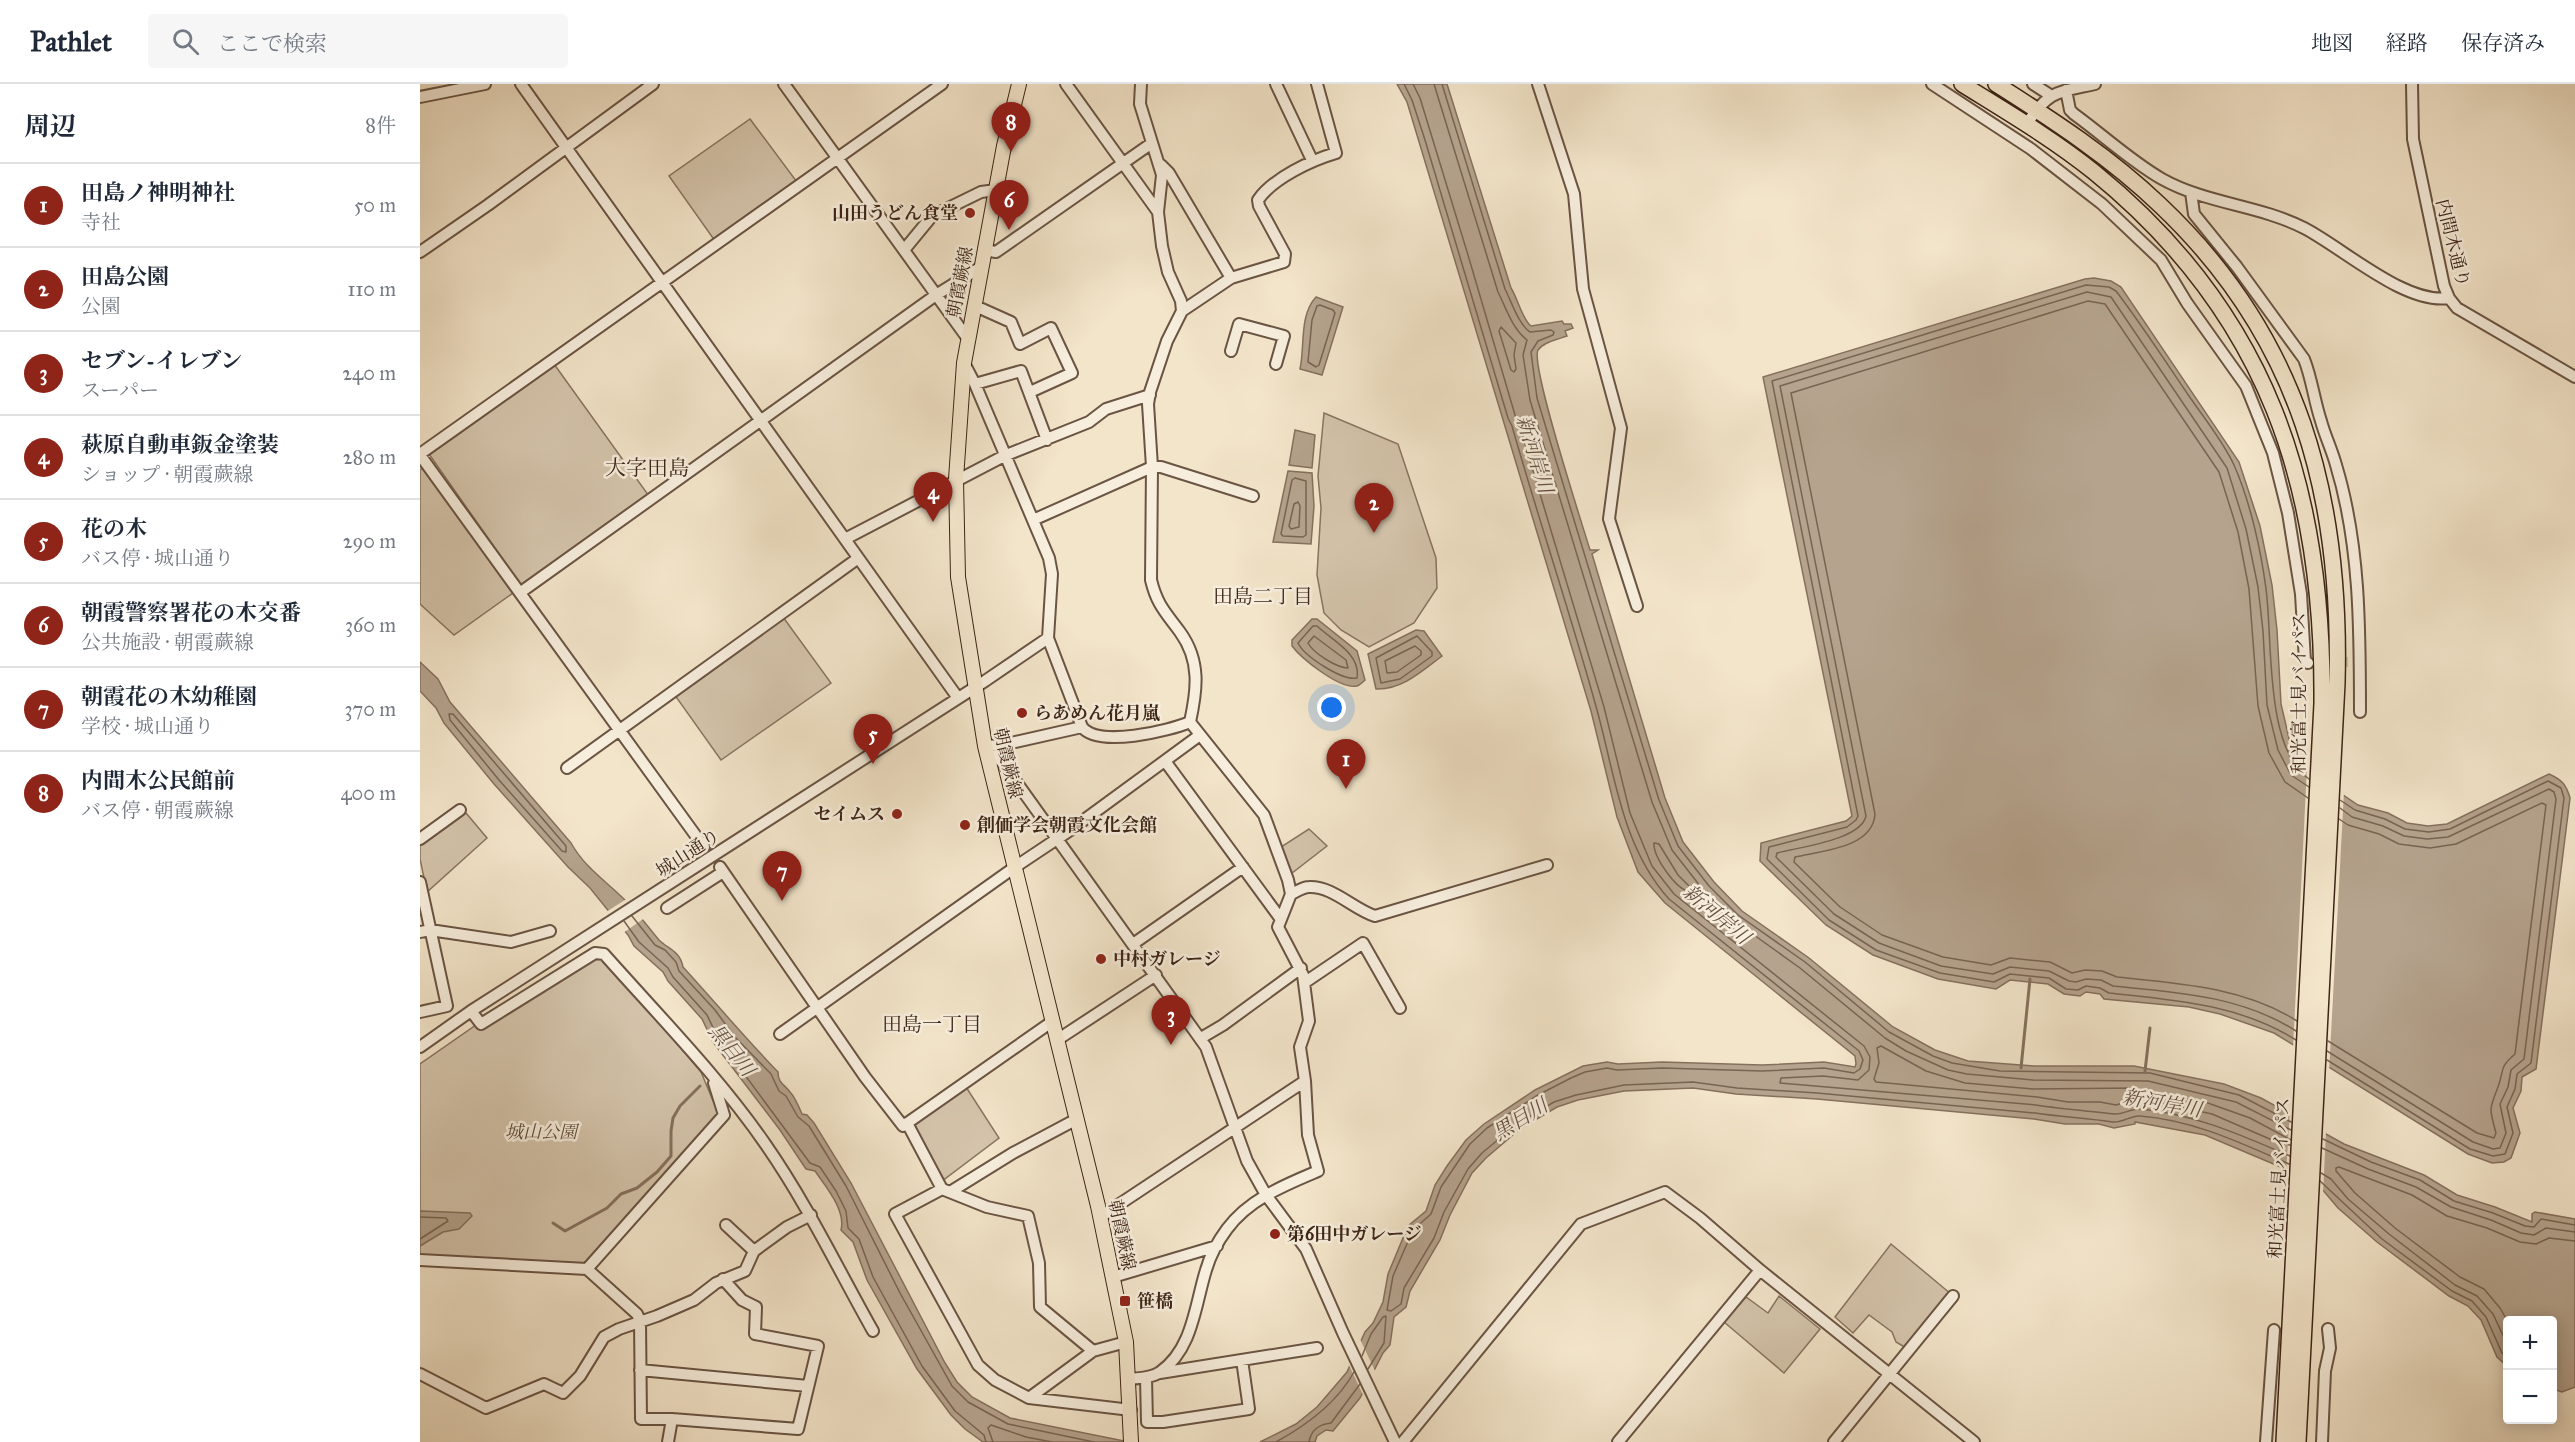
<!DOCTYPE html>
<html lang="ja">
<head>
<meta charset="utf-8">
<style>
  :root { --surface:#fff; --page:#f6f6f7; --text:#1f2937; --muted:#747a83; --line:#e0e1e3; --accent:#8f2418 }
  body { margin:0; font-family:"IM FELL Great Primer","Noto Serif JP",serif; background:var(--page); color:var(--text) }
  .controls { position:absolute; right:18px; bottom:18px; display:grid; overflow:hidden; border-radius:6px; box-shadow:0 3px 15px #0003 }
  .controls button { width:54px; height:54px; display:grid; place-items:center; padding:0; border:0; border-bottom:2px solid var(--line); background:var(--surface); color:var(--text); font:30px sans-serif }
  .you { position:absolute; left:912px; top:624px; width:21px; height:21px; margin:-15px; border:4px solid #fff; border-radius:50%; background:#1a73e8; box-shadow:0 0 0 9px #1a73e833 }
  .badge { display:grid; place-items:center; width:39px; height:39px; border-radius:50%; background:var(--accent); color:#fff; font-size:20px; font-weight:700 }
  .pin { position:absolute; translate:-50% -50px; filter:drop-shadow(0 2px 3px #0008) }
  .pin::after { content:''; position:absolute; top:32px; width:21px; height:18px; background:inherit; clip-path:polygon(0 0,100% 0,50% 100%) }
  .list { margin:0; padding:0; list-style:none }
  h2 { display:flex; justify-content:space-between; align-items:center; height:78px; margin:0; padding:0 24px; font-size:26px }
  h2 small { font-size:20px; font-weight:400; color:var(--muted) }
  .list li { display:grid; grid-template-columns:39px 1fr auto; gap:18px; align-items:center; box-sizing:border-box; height:84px; padding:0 24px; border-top:2px solid var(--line) }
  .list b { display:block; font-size:22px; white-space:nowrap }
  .list p { margin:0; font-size:20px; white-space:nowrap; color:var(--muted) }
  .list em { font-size:20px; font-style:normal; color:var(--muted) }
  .icon { flex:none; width:33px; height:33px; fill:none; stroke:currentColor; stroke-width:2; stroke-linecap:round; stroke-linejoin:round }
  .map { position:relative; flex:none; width:2155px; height:1358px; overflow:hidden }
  header { display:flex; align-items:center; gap:36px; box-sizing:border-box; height:84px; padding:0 30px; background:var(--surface); border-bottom:2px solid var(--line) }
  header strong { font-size:28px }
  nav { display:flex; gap:33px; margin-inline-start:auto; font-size:21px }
  .search { width:420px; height:54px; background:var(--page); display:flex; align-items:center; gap:15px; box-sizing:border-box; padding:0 21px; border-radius:6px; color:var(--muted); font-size:22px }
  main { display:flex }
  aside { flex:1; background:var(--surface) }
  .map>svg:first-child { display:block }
  .green { fill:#d4c4ab; stroke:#887460; stroke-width:1.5 }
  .water { fill:#b5a38d; stroke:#85705d; stroke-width:1.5 }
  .pier { fill:#f3e5ca }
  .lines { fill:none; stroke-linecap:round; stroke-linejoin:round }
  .shore { stroke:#786452; stroke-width:1.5 }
  .stream { stroke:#85705d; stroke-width:3 }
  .minor-tunnel { stroke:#cebea6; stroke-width:10; stroke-dasharray:10 5; stroke-linecap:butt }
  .minor-casing { stroke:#6a5443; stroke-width:14 }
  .major-casing { stroke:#3c2416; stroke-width:16 }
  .highway-casing { stroke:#3c2416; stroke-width:18 }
  .minor { stroke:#f7eedd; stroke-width:10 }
  .major { stroke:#f3e5ca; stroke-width:14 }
  .highway { stroke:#f3e5ca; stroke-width:15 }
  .poi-dot { fill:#8f2418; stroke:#f7eedd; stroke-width:2 }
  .labels { text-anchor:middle; stroke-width:5; stroke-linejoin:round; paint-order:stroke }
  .poi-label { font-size:18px; font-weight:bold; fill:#3c2416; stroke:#f7eedd; text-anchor:start }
  .street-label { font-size:18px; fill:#3c2416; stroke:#f7eedd }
  .park-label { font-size:18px; font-style:italic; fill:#624c3b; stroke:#f7eedd }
  .water-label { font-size:20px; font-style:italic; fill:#665040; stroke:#f7eedd }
  .neighbourhood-label { font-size:20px; fill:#3c2416; stroke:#f7eedd }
  .quarter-label { font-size:21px; fill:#3c2416; stroke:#f7eedd }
</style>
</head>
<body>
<header>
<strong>Pathlet</strong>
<div class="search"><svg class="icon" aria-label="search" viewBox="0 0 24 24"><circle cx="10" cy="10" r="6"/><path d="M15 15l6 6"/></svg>ここで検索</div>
<nav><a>地図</a><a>経路</a><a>保存済み</a></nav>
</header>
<main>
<aside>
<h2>周辺<small>8件</small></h2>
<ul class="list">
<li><span class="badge">1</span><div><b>田島ノ神明神社</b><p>寺社</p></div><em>50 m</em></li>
<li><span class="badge">2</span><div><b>田島公園</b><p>公園</p></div><em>110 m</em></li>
<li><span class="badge">3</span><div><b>セブン-イレブン</b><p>スーパー</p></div><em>240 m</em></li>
<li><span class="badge">4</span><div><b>萩原自動車鈑金塗装</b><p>ショップ · 朝霞蕨線</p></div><em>280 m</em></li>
<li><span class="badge">5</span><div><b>花の木</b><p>バス停 · 城山通り</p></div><em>290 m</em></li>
<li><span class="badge">6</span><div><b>朝霞警察署花の木交番</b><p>公共施設 · 朝霞蕨線</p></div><em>360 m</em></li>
<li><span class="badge">7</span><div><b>朝霞花の木幼稚園</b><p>学校 · 城山通り</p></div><em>370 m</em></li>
<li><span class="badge">8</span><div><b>内間木公民館前</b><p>バス停 · 朝霞蕨線</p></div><em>400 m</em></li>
</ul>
</aside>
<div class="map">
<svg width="2155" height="1358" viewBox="0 0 2155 1358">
  <rect width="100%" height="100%" fill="#f3e5ca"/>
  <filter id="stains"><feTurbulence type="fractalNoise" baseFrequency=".00333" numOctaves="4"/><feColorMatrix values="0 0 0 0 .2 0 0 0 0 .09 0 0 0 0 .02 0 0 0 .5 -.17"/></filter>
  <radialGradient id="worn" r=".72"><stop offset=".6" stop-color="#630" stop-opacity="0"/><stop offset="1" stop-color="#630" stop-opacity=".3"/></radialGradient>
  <!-- green -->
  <path class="green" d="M330,35L377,98L295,157L249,92Z
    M134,280L229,412L101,501L9,370Z
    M904,329L978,360L1016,474L1017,504L994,539L949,563L921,546L904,529L897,491L901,424L898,392Z
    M4,383L93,509L34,551L0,520V386Z
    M363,533L411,599L301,676L254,610Z
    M46,729L67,754L7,808L0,775V762Z
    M889,745L907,762L872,789L861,763Z
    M175,872L184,873L281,988L299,1031L164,1182L0,1172V980L56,941L60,945Z
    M546,1003L579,1054L522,1097L495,1041Z
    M1471,1160L1531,1210L1486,1264L1476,1258L1472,1248L1449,1231L1433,1249L1415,1233Z
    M1359,1212L1400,1245L1364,1289L1304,1238L1326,1213L1348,1229Z"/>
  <!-- water -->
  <path class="water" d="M977,0H1027L1091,204C1098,215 1102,235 1111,242L1142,237L1144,240H1151L1153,244L1145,247L1147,252C1139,255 1123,258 1118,266C1110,281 1162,439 1170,466H1178L1172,470L1245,714L1263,758L1294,798L1322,827L1389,874L1473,943L1515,966L1548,977L1614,982H1714L1804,1000L1841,1014L1924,1060L2004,1091L2037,1111L2075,1123L2112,1138V1130L2115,1128L2155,1135V1303L2142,1308L2133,1305L2132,1236H2088L2087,1282L2077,1273L2061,1236L2048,1222L2029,1212L1957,1158L1918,1124L1902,1105L1870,1087L1785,1051L1715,1038V1040L1694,1044L1679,1040H1645L1614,1035L1397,1015L1316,1010L1273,1004L1204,1007L1158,1016L1137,1023L1100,1045L1066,1074L1052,1089L1030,1131L1020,1156L990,1207L986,1223L974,1233L970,1261L963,1269L940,1314L913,1347L906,1346L897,1352L895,1358H840L876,1340L897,1323L927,1288L945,1248L953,1239L963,1218L968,1190L988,1142L1006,1127L1015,1101L1027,1082L1046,1056L1064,1040L1115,1006L1163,982L1187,978L1198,980L1242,978L1342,981L1404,978L1435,983L1436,980L1435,972L1245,819L1218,788L1197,733L1171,627L987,18Z
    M1674,194L1691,197L1701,203L1819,378L1840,442L1852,501L1857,546L1861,620L1871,663L1882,683L1938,721L1968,729L1987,739L2008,742L2027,740L2129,690C2142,696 2146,700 2150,714L2116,985L2102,993L2101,1007L2093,1024L2100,1049L2091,1074L2084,1078L2072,1079L2048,1070L1854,949L1800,930L1769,923L1684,915L1680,910L1666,908L1660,912L1644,910L1628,900L1590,896L1576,905L1518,895L1453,871L1406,841L1340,777L1341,759L1426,737L1432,732L1343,293L1665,195Z
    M896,213L923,223L902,291L880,285C885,263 879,231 896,213Z
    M875,346L895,351L892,384L869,381Z
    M868,387L892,389L894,422L891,460L853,458Z
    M892,535H897L937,567L945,596C943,598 940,601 937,602C920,606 881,574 872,562V556Z
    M996,546L1004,547L1022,572C1002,587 982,606 956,605L948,570Z
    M0,578L18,595L30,618L151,759C165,784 186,797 206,817C218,829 228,843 239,856C248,865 260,867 263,883C295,918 325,954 358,988C358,999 364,1000 370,1008C375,1013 379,1023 382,1030L387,1031L394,1039L431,1099L525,1279L537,1298L552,1313L590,1334L709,1358H563L545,1345L531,1331L497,1285L447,1196L433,1158L421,1146C426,1126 406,1103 395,1087L386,1085L360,1046L293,958L282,935L248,897L243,888L214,862L208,851L170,804L148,783L74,700L24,639L16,624L0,607Z
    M0,1127L50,1129L52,1132L39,1145L23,1148L0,1162Z"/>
  <!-- pier -->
  <path class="pier" d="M1887,683L1924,708L1909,988L1873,965Z
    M208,814L226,833L203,849L186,828Z
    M1870,1026L1906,1047L1903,1111L1866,1089Z
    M940,1255L956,1289L944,1313L928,1279Z"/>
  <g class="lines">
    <!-- shore -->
    <path class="shore" d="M984,0L992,16L1005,56L1088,334L1092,342C1119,437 1151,531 1177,626C1195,691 1202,763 1249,815L1439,967L1443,976L1440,985L1434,989L1404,984L1342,987L1242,984L1197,986L1187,984L1165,988L1151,994L1118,1011L1067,1044L1050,1060L1021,1103L1011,1130L993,1146L973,1192L967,1226L971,1227L981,1220L984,1204L1014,1154L1024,1128L1048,1085L1062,1069L1097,1040L1134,1018L1156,1011L1204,1001L1273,998L1317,1004L1397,1009L1615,1029C1641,1033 1667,1034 1693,1038C1703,1039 1711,1031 1720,1032C1773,1036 1821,1059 1869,1080
      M993,0L1000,14L1048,171L1095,331L1099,340L1184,623L1210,729L1232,782L1254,810L1444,962L1450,973L1449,986L1438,996L1403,992L1361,994L1360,999L1616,1021C1642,1025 1668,1027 1694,1030C1703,1031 1711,1024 1721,1025C1774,1030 1821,1051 1870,1072
      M1014,0L1078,208C1087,226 1092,244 1107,256L1103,271L1110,316L1232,718L1252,766L1284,807L1313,836L1380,884L1465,954L1486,967L1528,986L1547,990L1613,996L1728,997L1816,1018L1871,1046
      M1022,0L1085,205C1092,219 1099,241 1110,248L1131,246L1134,248L1133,251L1118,257L1111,268L1117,314L1239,716L1258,762L1289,802L1318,831L1385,878L1469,948L1513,972L1532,979L1580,987L1730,989L1819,1011L1871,1038
      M900,221L913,226L915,229L899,281L896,283L888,278L892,236L897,222Z
      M1081,243L1096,259L1094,271L1096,285L1094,288L1091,286L1079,247Z
      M875,394L886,397V451L883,453L863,452L861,450L872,396Z
      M878,418L880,422L879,443L871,445L869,442L874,420Z
      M893,542H897C913,557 941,570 937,594C922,597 884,572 878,559Z
      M894,552L926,576L928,584C917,584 893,569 888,559Z
      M997,552L1012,568V572L980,595L961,599L956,574Z
      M995,562L1001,567V571L977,588L967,589L965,577Z
      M29,630H33L146,762V768L142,767L79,696L30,636Z
      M1234,759L1239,760L1258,791L1270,803L1269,807C1256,806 1233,772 1234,759Z
      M212,832L235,861L245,866L256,878L259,887L295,926L314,952L351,990L359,1007L366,1012L378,1033L389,1042L426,1102L480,1209L532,1302L548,1318L588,1340L674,1358
      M204,837L219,858L248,884L253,893L287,931L299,956L390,1079L400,1083L416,1107L426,1127L428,1144L439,1155L453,1193L502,1282L535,1327L564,1351L566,1358
      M1877,937C1824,903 1757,899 1697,893L1682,887L1665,886L1652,889L1630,878L1590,874L1571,881L1523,873L1462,851L1420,823L1374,778L1375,773C1401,767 1453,764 1455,730L1371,309L1668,217L1685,220L1799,388L1818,448L1829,505L1838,622L1849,669L1865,698L1888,714
      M1876,947C1822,912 1756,908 1693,902L1681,896L1666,895L1656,898L1649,897L1629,887L1590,883L1573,890L1521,882L1459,859L1414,830L1356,773L1357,769C1379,763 1441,756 1446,732L1360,302L1667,208L1691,213L1807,384L1826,445L1838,503L1843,547L1847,621L1858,666L1871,691L1889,703
      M1876,956C1819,920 1754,916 1689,909L1680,904L1666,902L1658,906L1646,905L1629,894L1590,890L1574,898L1520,889L1456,866L1409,836L1347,775L1349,763L1427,743L1436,736L1438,732L1352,297L1666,201L1689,203L1696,207C1722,241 1745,277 1769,312C1784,334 1803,357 1814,381C1830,417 1841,466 1846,505C1853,555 1844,664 1889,695
      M1908,957L2057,1049L2074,1054L2076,1049C2069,1024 2069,1026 2078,1003C2085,984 2078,985 2095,970L2126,721L2122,719L2036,760L2010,764L1979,760L1959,750L1928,741L1919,735
      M1907,967L2053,1058L2073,1065L2080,1064L2086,1049L2080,1020L2088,1003L2091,986L2104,975L2136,715L2134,708L2129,705L2028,753L2007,755L1984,752L1963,742L1932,733L1920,724
      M1907,976L2050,1065L2073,1072L2085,1070L2093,1049L2087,1023L2095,1005L2097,990L2111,979L2144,714L2141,704L2128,697L2030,745L2009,748L1985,745L1965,735L1935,726L1920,716
      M1903,1055L1951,1078L2000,1096L2034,1117L2073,1129L2105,1142L2114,1143L2121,1135L2155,1141
      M1870,1061L1859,1059L1792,1030L1738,1018L1716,1015L1696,1021L1680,1018H1648L1617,1013L1456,998L1454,995L1459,979L1457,964L1461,962L1506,987L1545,999L1613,1005L1713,1004L1785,1018L1830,1034L1871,1056
      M1902,1064L1948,1085L1996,1103L2031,1123L2071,1136L2101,1149L2114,1151L2126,1144L2155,1148
      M1901,1089L1911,1095L1928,1115L1969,1150L2035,1201L2057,1212L2073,1230L2088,1262
      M1900,1097L1962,1155L2032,1207L2052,1217L2066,1233L2082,1269L2088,1274
      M0,1133L26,1134L28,1137L0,1155
      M2088,1238L2080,1224L2064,1205L2040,1193L1975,1144L1935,1109L1916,1087V1084L1919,1083L1992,1111L2027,1132L2067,1144L2100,1158L2116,1160L2129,1154L2155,1157
      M942,1272L951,1250L963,1233L966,1232L964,1259L948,1285
      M573,1358L568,1344L571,1341L606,1353L632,1358
      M856,1358C887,1341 917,1319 934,1288
      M889,1358C891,1346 900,1340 911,1339L940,1300"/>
    <!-- stream -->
    <path class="stream" d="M1601,984L1610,895
      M1725,987L1730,944
      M133,1139L145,1147L187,1124L201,1110L217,1104L237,1088L251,1072V1047L253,1034L260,1022L280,1002"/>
    <!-- minor-tunnel -->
    <path class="minor-tunnel" d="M1888,579L1929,578"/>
    <!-- minor casing -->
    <g class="minor-casing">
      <path id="minor" d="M101,0L538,614
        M364,0L548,255
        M646,0L738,128
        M856,0L892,76
        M1118,0L1154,110L1163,205L1201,344L1189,435L1217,522
        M1512,0L1611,65L1682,120L1741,176L1767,219L1826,302L1853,369L1868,429L1881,510L1885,577L1888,579
        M1613,0L1630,11
        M1992,0L1993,55L2024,202L2029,214L2037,224L2155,293
        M1646,6L1650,26L1654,30C1683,51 1712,78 1742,95C1787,120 1839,121 1884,144C1923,164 1985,221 2029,214
        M0,13L65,0
        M1607,40C1628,6 1639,8 1675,0
        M741,81L749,89L811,194
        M1771,108L1774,130L1817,183L1884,275C1892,295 1894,316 1901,337C1905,352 1912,366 1916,381C1940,460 1940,545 1940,628
        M484,166L512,132L561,108L576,106
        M564,166L576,168L732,59
        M0,168L68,121L233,0
        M554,224L562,225L591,238L600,260L631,244L652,289L610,308
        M762,227L811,194L864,178L865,170L839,122L838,116C853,94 892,76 916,69L897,0
        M811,267L819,240L864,252L856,280
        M544,279L555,300L629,474L632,490L628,554L662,643C678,664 749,647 770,638
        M555,300L601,287L627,356
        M0,370L522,0
        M0,371L284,763
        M613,436L732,383H741L833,412
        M425,455L584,372L669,338L686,325L730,311
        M101,508L516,211L561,183
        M565,662L582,678L786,963L827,1077L846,1111L886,1165L923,1249L975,1358
        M565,662L582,661L662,643
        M745,677L860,834
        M147,684L437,475
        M0,755L40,726
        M300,783L445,993L483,1042L633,937
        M0,798L27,922L0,928
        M871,810C876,808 883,803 889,803C913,802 933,825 955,832L1127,781
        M247,824L303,788
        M0,848L10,846L91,858L130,847
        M713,860L823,783
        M884,899L943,859L980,924
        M51,927L61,940L175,869L184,870C239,932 300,994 346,1061C387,1120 418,1185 453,1247
        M360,950L595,783L649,747L780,651
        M781,954L803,941L881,884
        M637,956L736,891
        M0,963L51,927L565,597L628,554
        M487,1039L522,1105L567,1123L608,1132L619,1179L620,1223L673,1267
        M522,1105L475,1130L558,1281L575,1296L609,1314L711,1326
        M530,1108L593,1069L657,1035
        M680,1133L885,997L880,963L889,937L883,891L858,843L871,810L868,796L844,731L770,638C777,606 781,577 760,548C746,529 737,521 731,496L732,383L728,320L730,308L747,257L762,227L761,217L748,188L742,162L738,128L742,91L720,20L721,0
        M306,1141L334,1167
        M0,1176L167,1185L304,1031L294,999
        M167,1185L217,1230L220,1237L221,1335H252L378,1345L398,1262L335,1250L336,1223L322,1216L303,1195
        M693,1193L797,1162
        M220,1286L388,1302
        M740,1289L897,1264
        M0,1290L66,1324L124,1300L143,1309L160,1292L184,1253L199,1245L237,1232L274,1216L296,1199L325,1187L334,1167L367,1143L391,1131
        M726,1294L727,1338H743L829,1325L822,1276
        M709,1295C720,1294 732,1294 740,1288C773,1265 775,1221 786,1186C790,1172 798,1157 807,1145C829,1115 865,1101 898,1087L888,1051L885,997
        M609,1314L673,1267L706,1258
        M248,1358L252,1335
        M983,1358L1161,1140L1245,1108L1280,1134L1340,1186L1554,1358
        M1198,1358L1340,1186
        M1414,1358L1533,1212
        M1846,1358L1854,1246
        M1902,1358L1905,1287L1910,1264L1908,1245"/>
    </g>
    <!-- major casing -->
    <g class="major-casing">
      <path id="major" d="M599,0L584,62L544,279L536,395L538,493L565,662L678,1122L706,1258L711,1358"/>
    </g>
    <!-- highway casing -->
    <g class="highway-casing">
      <path id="highway" d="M1542,0C1587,28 1633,55 1674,88C1848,229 1904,403 1902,620L1864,1358
        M1576,0C1633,36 1691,74 1740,121C1880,253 1922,413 1917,599L1878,1358"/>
    </g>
    <!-- minor -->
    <use href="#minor" class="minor"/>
    <!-- major -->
    <use href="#major" class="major"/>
    <!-- highway -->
    <use href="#highway" class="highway"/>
  </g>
  <!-- markers -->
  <g class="poi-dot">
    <circle cx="550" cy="129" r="6"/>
    <circle cx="602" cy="629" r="6"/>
    <circle cx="477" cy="730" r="6"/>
    <circle cx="545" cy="741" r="6"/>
    <circle cx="681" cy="875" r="6"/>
    <circle cx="855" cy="1150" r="6"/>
    <rect x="699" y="1211" width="12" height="12" rx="3"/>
  </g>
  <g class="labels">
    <!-- poi labels -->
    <g class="poi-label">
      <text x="538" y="135" text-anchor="end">山田うどん食堂</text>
      <text x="614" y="635">らあめん花月嵐</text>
      <text x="465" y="736" text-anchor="end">セイムス</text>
      <text x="557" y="747">創価学会朝霞文化会館</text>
      <text x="693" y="881">中村ガレージ</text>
      <text x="867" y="1156">第6田中ガレージ</text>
      <text x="717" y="1223">笹橋</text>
    </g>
    <!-- street labels -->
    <g class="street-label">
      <text transform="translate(2033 159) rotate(76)" y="6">内間木通り</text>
      <text transform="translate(540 198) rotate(-79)" y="6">朝霞蕨線</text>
      <text transform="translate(1879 609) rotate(-90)" y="6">和光富士見バイパス</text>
      <text transform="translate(588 679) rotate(77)" y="6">朝霞蕨線</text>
      <text transform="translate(268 769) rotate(-33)" y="6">城山通り</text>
      <text transform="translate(1859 1094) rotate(-87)" y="6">和光富士見バイパス</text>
      <text transform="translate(702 1151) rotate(78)" y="6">朝霞蕨線</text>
    </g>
    <!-- park labels -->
    <g class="park-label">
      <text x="121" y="1054">城山公園</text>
    </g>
    <!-- water labels -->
    <g class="water-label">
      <text transform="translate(1115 370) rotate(73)" y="7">新河岸川</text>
      <text transform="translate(1297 830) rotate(40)" y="7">新河岸川</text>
      <text transform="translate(312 966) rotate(51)" y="7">黒目川</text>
      <text transform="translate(1742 1019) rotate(10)" y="7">新河岸川</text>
      <text transform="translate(1100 1035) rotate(-32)" y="7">黒目川</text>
    </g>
    <!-- neighbourhood labels -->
    <g class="neighbourhood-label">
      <text x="843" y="519">田島二丁目</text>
      <text x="512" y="947">田島一丁目</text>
    </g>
    <!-- quarter labels -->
    <g class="quarter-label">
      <text x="227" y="391">大字田島</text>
    </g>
  </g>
  <rect width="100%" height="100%" filter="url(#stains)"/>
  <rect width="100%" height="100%" fill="url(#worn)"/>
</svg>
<div class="controls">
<button>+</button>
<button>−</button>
</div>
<div class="you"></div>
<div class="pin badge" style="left:926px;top:705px">1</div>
<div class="pin badge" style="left:954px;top:449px">2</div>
<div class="pin badge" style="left:751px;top:961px">3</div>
<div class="pin badge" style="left:513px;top:438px">4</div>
<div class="pin badge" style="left:453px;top:680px">5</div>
<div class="pin badge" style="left:589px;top:146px">6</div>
<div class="pin badge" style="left:362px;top:817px">7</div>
<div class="pin badge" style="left:591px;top:68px">8</div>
</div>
</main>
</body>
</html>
